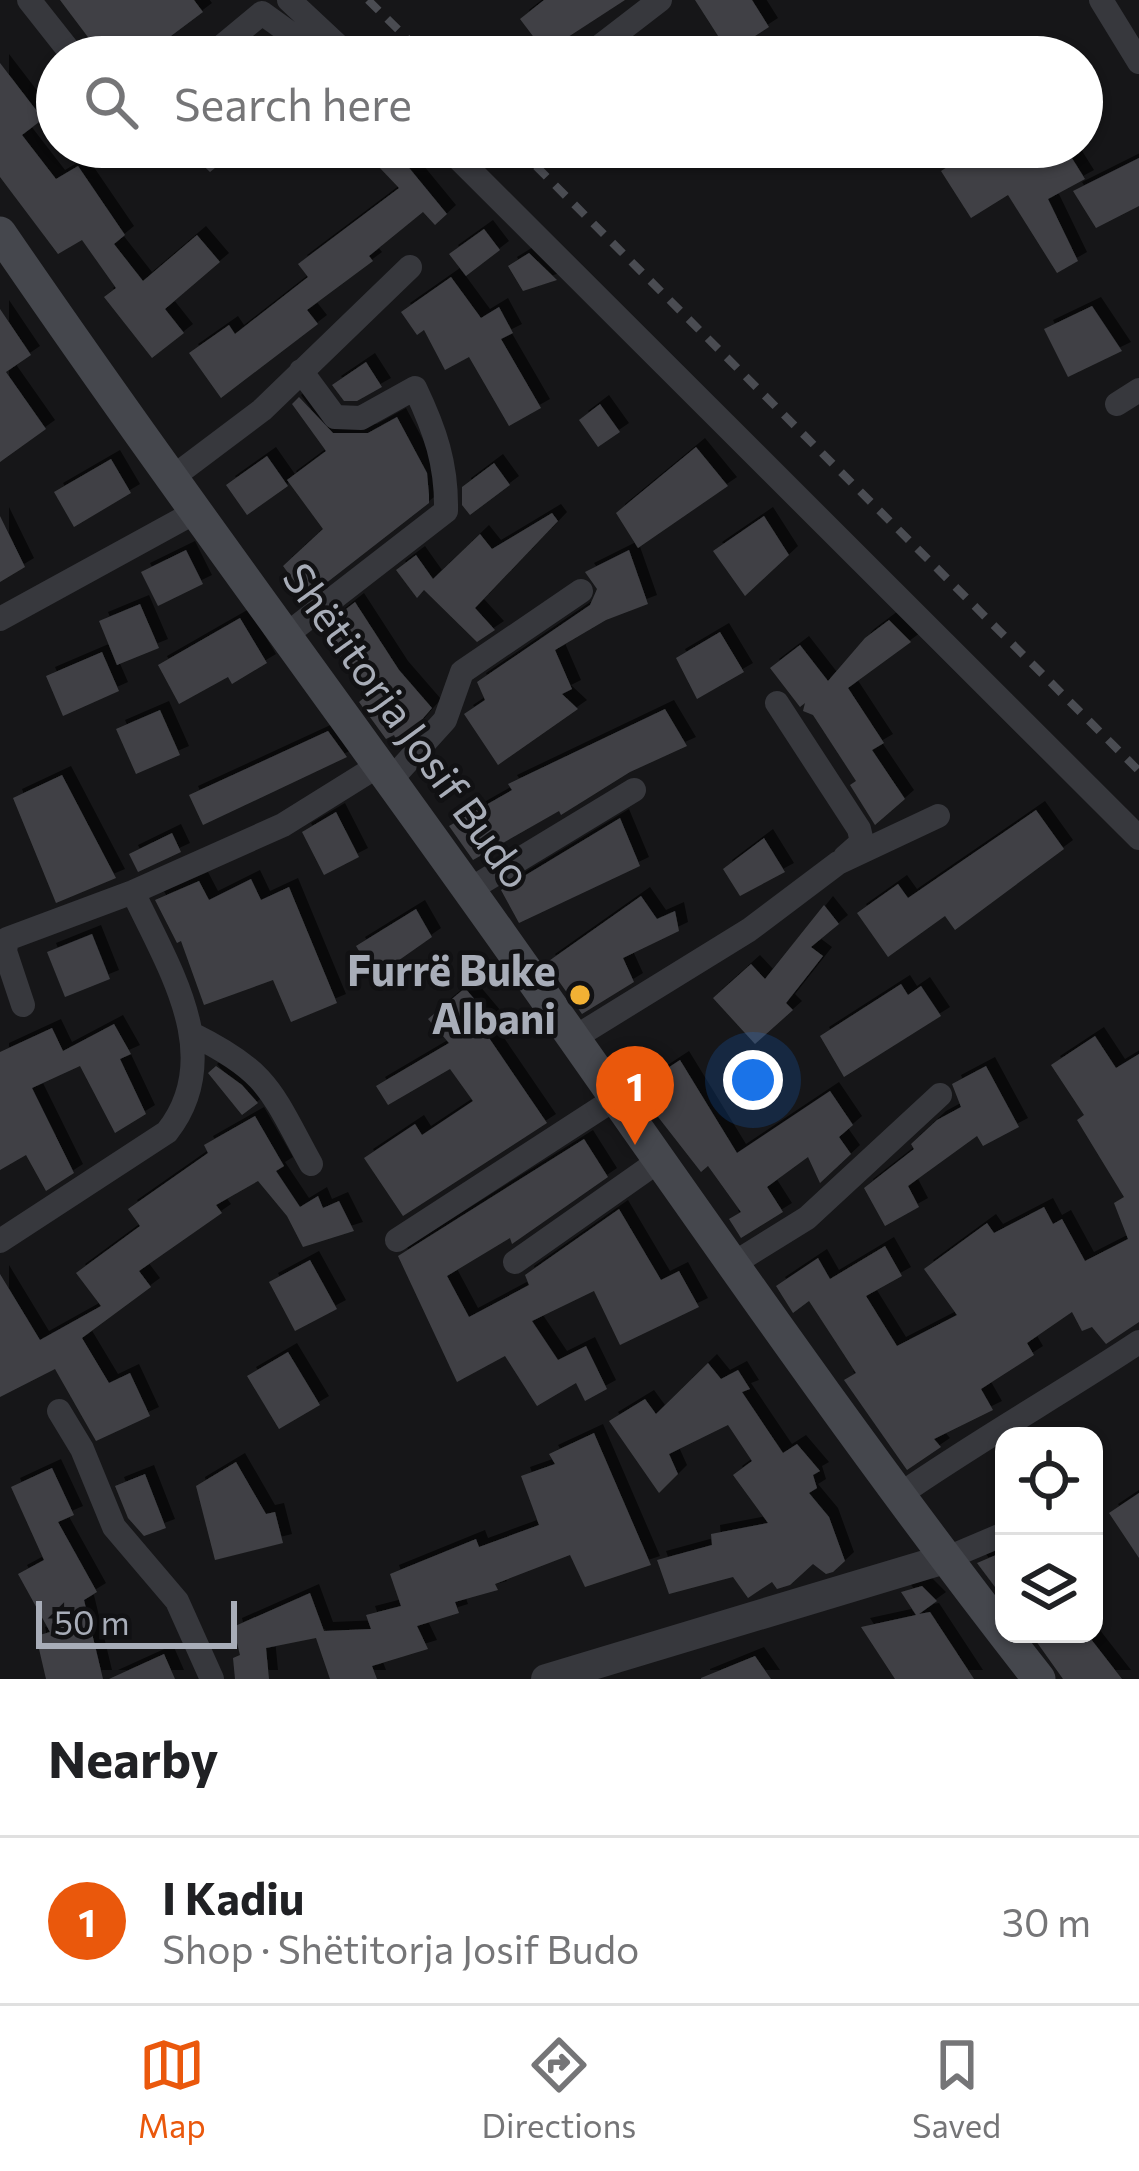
<!DOCTYPE html>
<html lang="en">
<head>
<meta charset="utf-8">
<style>
  :root { --surface:#fff; --page:#f2f2f2; --text:#202124; --muted:#757577; --line:#e0e0e0; --accent:#ea580c }
  body { margin:0; font-family:Commissioner,sans-serif; background:var(--page); color:var(--text) }
  .controls { position:absolute; right:36px; bottom:36px; display:grid; overflow:hidden; border-radius:24px; box-shadow:0 3px 9px #0004 }
  .controls button { width:108px; height:108px; display:grid; place-items:center; padding:0; border:0; border-bottom:3px solid var(--line); background:var(--surface); color:var(--text); font:60px sans-serif }
  .scale { position:absolute; left:36px; bottom:30px; width:201px; box-sizing:border-box; padding-left:12px; border:6px solid #a8adb8; border-top:0; font-size:33px; line-height:42px; white-space:nowrap; color:#a8adb8; -webkit-text-stroke:9px #111113; paint-order:stroke }
  .you { position:absolute; left:753px; top:1080px; width:42px; height:42px; margin:-30px; border:9px solid #fff; border-radius:50%; background:#1a73e8; box-shadow:0 0 0 18px #1a73e833 }
  .badge { display:grid; place-items:center; width:78px; height:78px; border-radius:50%; background:var(--accent); color:#fff; font-size:39px; font-weight:700 }
  .pin { position:absolute; translate:-50% -99px; filter:drop-shadow(0 3px 6px #0008) }
  .pin::after { content:''; position:absolute; top:63px; width:42px; height:36px; background:inherit; clip-path:polygon(0 0,100% 0,50% 100%) }
  .list { margin:0; padding:0; list-style:none }
  h2 { display:flex; justify-content:space-between; align-items:center; height:156px; margin:0; padding:0 48px; font-size:51px }
  h2 small { font-size:39px; font-weight:400; color:var(--muted) }
  .list li { display:grid; grid-template-columns:78px 1fr auto; gap:36px; align-items:center; box-sizing:border-box; height:168px; padding:0 48px; border-top:3px solid var(--line) }
  .list b { display:block; font-size:45px; white-space:nowrap }
  .list p { margin:0; font-size:39px; white-space:nowrap; color:var(--muted) }
  .list em { font-size:39px; font-style:normal; color:var(--muted) }
  .icon { flex:none; width:66px; height:66px; fill:none; stroke:currentColor; stroke-width:2; stroke-linecap:round; stroke-linejoin:round }
  .map { position:relative; flex:none; width:1139px; height:1679px; overflow:hidden }
  .search { position:absolute; background:var(--surface); box-shadow:0 3px 9px #0004; left:36px; right:36px; top:36px; height:132px; display:flex; align-items:center; gap:30px; box-sizing:border-box; padding:0 42px; border-radius:66px; color:var(--muted); font-size:45px }
  .sheet { height:324px; background:var(--surface) }
  nav { display:flex; justify-content:space-around; align-items:center; box-sizing:border-box; height:168px; border-top:3px solid var(--line); background:var(--surface); font-size:33px; color:var(--muted) }
  nav a { display:grid; justify-items:center; gap:6px }
  nav .on { color:var(--accent) }
  .map>svg:first-child { display:block }
  .building { fill:#404145; filter:url(#shadow) }
  .lines { fill:none; stroke-linecap:round; stroke-linejoin:round }
  .minor { stroke:#37383d; stroke-width:24 }
  .tertiary { stroke:#37383d; stroke-width:30 }
  .secondary { stroke:#45474d; stroke-width:33 }
  .rail { stroke:#4a4c52; stroke-width:8; stroke-dasharray:15 12; stroke-linecap:butt }
  .poi-dot { fill:#f2b134; stroke:#111113; stroke-width:4.5 }
  .labels { text-anchor:middle; stroke-width:9; stroke-linejoin:round; paint-order:stroke }
  .street-label { font-size:42px; fill:#a8adb8; stroke:#111113 }
  .poi-label { font-size:42px; font-weight:bold; fill:#a8adb8; stroke:#111113; text-anchor:end }
</style>
</head>
<body>
<div class="map">
<svg width="1139" height="1679" viewBox="0 0 1139 1679">
  <defs>
    <filter id="shadow"><feDropShadow dx="9" dy="-9" stdDeviation="0" flood-color="#0009"/></filter>
  </defs>
  <rect width="100%" height="100%" fill="#161618"/>
  <!-- building -->
  <path class="building" d="M60,0H194L203,12L143,57H103Z
    M544,0H625L545,52L520,19Z
    M695,0H752L769,27L729,53Z
    M0,63L43,119L22,135L56,179L78,166L125,235L114,244L143,281L197,235L220,262L165,309L184,333L152,358L104,297L116,288L82,240L58,254L0,177Z
    M184,147H241L210,172Z
    M360,147H413L401,158L447,214L435,225L423,212L369,256L373,261L307,310L318,324L221,398L189,353L229,325L235,334L308,277L298,264L399,188Z
    M978,147H1065L1085,179L1048,199L1078,261L1057,273L1008,195L971,218L941,171Z
    M1139,158V206L1096,228L1073,191Z
    M484,229L500,250L466,276L449,254Z
    M529,253L557,280L523,291L508,266Z
    M451,277L481,318L499,307L513,333L501,339L541,408L509,426L469,357L445,370L424,330L417,335L401,312Z
    M1092,306L1122,351L1068,377L1044,329Z
    M0,309L31,355L6,372L46,429L0,462Z
    M366,362L382,387L357,401H344L332,385Z
    M299,397L333,433H368L397,417L427,473L429,495V503L307,598L283,566L323,529L287,480L326,451L292,404Z
    M600,404L620,432L598,447L579,420Z
    M696,447L728,486L638,548L616,513Z
    M267,456L288,486L247,515L226,485Z
    M111,459L131,493L74,527L54,492Z
    M494,463L510,485L470,515L462,505V487Z
    M552,513L558,521L475,608L495,630L477,642L424,590L417,598L396,570L416,555L433,579L480,534L492,549Z
    M0,516L25,567L0,582Z
    M764,516L789,555L745,596L713,551Z
    M186,550L203,584L158,606L141,572Z
    M629,550L648,604L606,620L555,650L572,689L562,694L578,709L498,765L464,714L485,700L477,682L590,605L597,589L585,572Z
    M355,602L399,670L432,708L399,746L394,735L386,739L359,702L366,696L322,628Z
    M140,604L159,648L117,665L99,621Z
    M240,618L267,663L232,684L228,677L179,704L158,665Z
    M889,620L911,642L848,688L884,743L872,750L905,799L875,825L850,785L856,781L813,715L803,711L805,703L800,707L770,668L800,645L828,681L865,638Z
    M720,632L744,672L697,699L676,658Z
    M102,652L119,691L63,716L46,676Z
    M665,709L687,746L630,772L561,815L559,811L473,860L449,826L512,790L508,784Z
    M160,710L180,755L136,774L116,729Z
    M328,731L347,757L203,825L189,795Z
    M62,775L116,878L56,903L13,798Z
    M1036,810L1064,849L955,930L945,916L888,957L857,913L898,884L908,898Z
    M336,812L359,857L324,875L302,832Z
    M620,818L640,866L519,923L501,890Z
    M172,833L181,852L138,872L129,854Z
    M764,838L785,872L740,896L723,869Z
    M251,879L261,900L289,887L337,1003L291,1022L273,980L204,1005L181,941L177,943L155,900L199,881L209,900Z
    M641,896L657,919L675,911L679,931L623,958L634,982L582,1014L546,963Z
    M824,905L839,924L811,947L823,956L786,1003L793,1010L755,1044L713,998L751,964L765,979Z
    M416,909L432,937L375,977L356,946Z
    M92,934L110,979L65,997L47,952Z
    M901,984L908,995L921,986L941,1016L844,1077L820,1036Z
    M465,988L497,1026L487,1035L547,1123L403,1216L364,1158L415,1124L422,1135L473,1101L450,1069L388,1105L376,1086L449,1043L428,1019Z
    M114,1024L131,1054L120,1059L146,1114L115,1133L80,1066L32,1088L74,1173L46,1191L26,1155L0,1170V1052L52,1028L63,1051Z
    M1095,1036L1116,1068L1139,1054V1322L1106,1344L1092,1327L1082,1331L1072,1312L1027,1343L1034,1355L981,1389L993,1410L934,1439L941,1447L907,1470L844,1380L856,1373L809,1301L793,1313L776,1286L818,1258L830,1279L885,1246L902,1276L866,1296L897,1346L957,1315L924,1269L987,1223L994,1233L1044,1207L1053,1224L1062,1219L1085,1261L1128,1239L1114,1203L1124,1197L1077,1120L1084,1115L1051,1065Z
    M680,1060L737,1153L830,1091L853,1125L839,1137L851,1154L820,1183L808,1157L767,1187L783,1212L741,1238L729,1219L741,1212L708,1166L701,1172L623,1072L640,1061L651,1079Z
    M216,1066L242,1085L258,1103L242,1115L208,1073Z
    M986,1066L1019,1127L983,1146L977,1136L908,1186L919,1207L885,1226L864,1188L914,1149L911,1144L937,1120L961,1107L952,1084Z
    M255,1116L284,1166L276,1171L300,1207L318,1196L323,1208L339,1201L354,1231L303,1247L287,1216L258,1181L216,1205L222,1213L139,1271L151,1287L82,1338L109,1383L130,1373L150,1416L96,1441L55,1369L0,1397V1274L40,1340L101,1306L76,1273L140,1226L128,1209L208,1153L204,1145Z
    M584,1139L608,1177L512,1244L510,1238L447,1276L469,1317L529,1285L525,1275L619,1209L661,1280L679,1271L699,1307L620,1345L594,1291L532,1321L558,1360L586,1346L607,1389L585,1401L576,1383L537,1406L505,1356L457,1382L398,1256Z
    M310,1260L337,1309L295,1331L269,1282Z
    M288,1352L320,1405L279,1429L247,1376Z
    M708,1363L721,1379L738,1370L750,1389L742,1392L783,1453L797,1444L820,1471L813,1475L817,1488L809,1493L829,1517L845,1561L833,1572L826,1574L813,1564L790,1585L777,1589L772,1582L748,1598L733,1577L669,1594L657,1560L712,1545L711,1534L768,1523L733,1475L752,1461L728,1425L669,1454L678,1474L659,1493L609,1421L645,1399L656,1414Z
    M594,1433L651,1565L585,1587L570,1555L495,1584L498,1590L455,1602L459,1613L417,1626L428,1649L372,1666L377,1679H330L316,1638L266,1648L269,1679H235L233,1658L240,1655L233,1627L310,1593L324,1631L371,1629L366,1615L401,1606L390,1574L476,1539L479,1547L539,1525L521,1476L555,1464L549,1454Z
    M236,1462L266,1514L275,1512L283,1543L215,1560L196,1486Z
    M52,1468L74,1515L58,1522L97,1592L84,1600L103,1679H46L36,1636L50,1632L18,1574L44,1560L11,1487Z
    M145,1474L166,1528L144,1536L128,1518L115,1486Z
    M1139,1493V1558L1109,1513Z
    M996,1555L1004,1567V1599L977,1563Z
    M922,1586L937,1601L919,1614L930,1612L974,1679H895L861,1627L916,1615L901,1592Z
    M1031,1634H1087L1122,1679H1063Z
    M164,1654L175,1679H109Z
    M755,1656L771,1679H701V1678Z"/>
  <g class="lines">
    <!-- minor -->
    <path class="minor" d="M29,0L74,57
      M289,0L350,57
      M1101,0L1139,62
      M209,57L262,13L323,57
      M586,57L660,0
      M447,147L1139,838
      M1117,404L1139,390
      M169,480L262,410L410,267
      M0,619L197,511
      M286,635L446,511C447,464 435,430 415,388L361,418L335,417L301,371
      M777,703L859,829L862,842L845,857
      M388,783L445,720L462,672L581,591
      M469,890L634,790
      M23,1005L5,951L7,939L133,892L283,825L376,767
      M192,1034C269,1072 271,1091 311,1164
      M574,1038L749,930L838,863L938,816
      M397,1240L616,1098
      M0,1241L167,1132C227,1056 168,967 133,892
      M515,1262L660,1160
      M733,1264L807,1218L940,1095
      M59,1411L82,1449L114,1527L177,1601L212,1679
      M898,1496C977,1441 1059,1395 1139,1342
      M945,1559L1004,1534"/>
    <!-- tertiary -->
    <path class="tertiary" d="M546,1679L945,1559"/>
    <!-- secondary -->
    <path class="secondary" d="M0,233C162,470 334,700 501,935C678,1185 850,1438 1039,1679"/>
    <!-- rail -->
    <path class="rail" d="M368,0L426,57
      M517,147L1139,771"/>
  </g>
  <!-- markers -->
  <circle class="poi-dot" cx="580" cy="995" r="12"/>
  <g class="labels">
    <!-- street labels -->
    <g class="street-label">
      <text transform="translate(407 726) rotate(54)" y="15">Shëtitorja Josif Budo</text>
    </g>
    <!-- poi labels -->
    <g class="poi-label">
      <text x="556" y="986">Furrë Buke<tspan x="556" dy="48">Albani</tspan></text>
    </g>
  </g>
</svg>
<div class="controls">
<button><svg class="icon" aria-label="locate" viewBox="0 0 24 24"><circle cx="12" cy="12" r="6"/><path d="M12 2v4M12 18v4M2 12h4M18 12h4"/></svg></button>
<button><svg class="icon" aria-label="layers" viewBox="0 0 24 24"><path d="M12 4l9 5-9 5-9-5zM3 14l9 5 9-5"/></svg></button>
</div>
<div class="scale">50 m</div>
<div class="you"></div>
<div class="pin badge" style="left:635px;top:1145px">1</div>
<div class="search"><svg class="icon" aria-label="search" viewBox="0 0 24 24"><circle cx="10" cy="10" r="6"/><path d="M15 15l6 6"/></svg>Search here</div>
</div>
<section class="sheet">
<h2>Nearby<small></small></h2>
<ul class="list">
<li><span class="badge">1</span><div><b>I Kadiu</b><p>Shop · Shëtitorja Josif Budo</p></div><em>30 m</em></li>
</ul>
</section>
<nav>
<a class="on"><svg class="icon" aria-label="map" viewBox="0 0 24 24"><path d="M3 6l6-2 6 2 6-2v14l-6 2-6-2-6 2zM9 4v14M15 6v14"/></svg>Map</a>
<a><svg class="icon" aria-label="directions" viewBox="0 0 24 24"><path d="M12 3l9 9-9 9-9-9zM9 14v-3h6M13 9l2 2-2 2"/></svg>Directions</a>
<a><svg class="icon" aria-label="saved" viewBox="0 0 24 24"><path d="M7 4h10v16l-5-4-5 4z"/></svg>Saved</a>
</nav>
</body>
</html>
